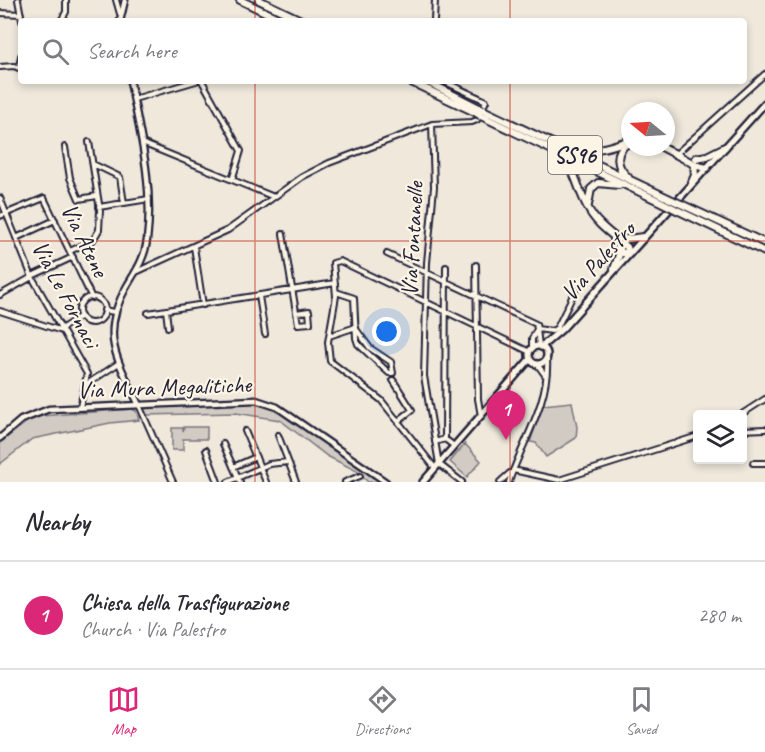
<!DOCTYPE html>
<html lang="en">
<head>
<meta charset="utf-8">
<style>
  :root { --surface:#fff; --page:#f7f7f7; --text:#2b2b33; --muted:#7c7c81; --line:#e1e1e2; --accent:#db2777 }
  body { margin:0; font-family:Caveat,sans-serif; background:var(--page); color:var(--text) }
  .controls { position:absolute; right:18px; bottom:18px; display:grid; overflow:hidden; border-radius:6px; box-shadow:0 3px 9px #0003 }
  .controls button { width:54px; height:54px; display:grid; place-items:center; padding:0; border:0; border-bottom:2px solid var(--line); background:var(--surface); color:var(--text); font:30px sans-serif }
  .compass { position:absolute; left:621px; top:102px; width:54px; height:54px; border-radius:50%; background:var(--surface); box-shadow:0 3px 9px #0003; rotate:288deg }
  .you { position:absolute; left:387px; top:332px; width:21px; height:21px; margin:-15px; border:4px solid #fff; border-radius:50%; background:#1a73e8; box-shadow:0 0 0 9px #1a73e833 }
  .badge { display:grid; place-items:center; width:39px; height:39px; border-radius:50%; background:var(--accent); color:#fff; font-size:20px; font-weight:700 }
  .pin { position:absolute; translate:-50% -50px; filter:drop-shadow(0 2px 3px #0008) }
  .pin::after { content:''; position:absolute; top:32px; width:21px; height:18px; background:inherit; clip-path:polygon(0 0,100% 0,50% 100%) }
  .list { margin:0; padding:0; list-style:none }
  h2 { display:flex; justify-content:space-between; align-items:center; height:78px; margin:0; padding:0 24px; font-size:26px }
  h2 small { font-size:20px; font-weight:400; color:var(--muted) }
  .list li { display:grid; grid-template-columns:39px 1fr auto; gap:18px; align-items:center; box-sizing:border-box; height:108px; padding:0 24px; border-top:2px solid var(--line) }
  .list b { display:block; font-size:22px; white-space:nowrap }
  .list p { margin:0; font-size:20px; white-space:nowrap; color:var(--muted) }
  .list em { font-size:20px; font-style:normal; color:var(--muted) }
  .icon { flex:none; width:33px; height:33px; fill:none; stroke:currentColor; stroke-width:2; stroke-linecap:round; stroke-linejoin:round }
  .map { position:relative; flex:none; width:765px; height:482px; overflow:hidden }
  .search { position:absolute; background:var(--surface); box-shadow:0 3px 9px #0003; left:18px; right:18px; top:18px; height:66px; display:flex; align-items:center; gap:15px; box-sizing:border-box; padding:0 21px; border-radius:6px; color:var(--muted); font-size:22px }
  .sheet { height:186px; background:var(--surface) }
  nav { display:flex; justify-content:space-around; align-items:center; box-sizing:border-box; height:84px; border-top:2px solid var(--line); background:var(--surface); font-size:16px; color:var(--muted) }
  nav a { display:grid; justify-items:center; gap:3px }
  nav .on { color:var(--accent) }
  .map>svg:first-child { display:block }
  .green { fill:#d1cbc3; stroke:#7a767f; stroke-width:1.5 }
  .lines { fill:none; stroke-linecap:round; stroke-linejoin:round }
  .minor-casing { stroke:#22223b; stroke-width:8 }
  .tertiary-casing { stroke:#22223b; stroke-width:9 }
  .secondary-casing { stroke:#22223b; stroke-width:10 }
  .trunk-casing { stroke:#22223b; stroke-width:10 }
  .minor { stroke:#fcf5e5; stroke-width:4 }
  .tertiary { stroke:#fcf5e5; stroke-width:4.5 }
  .secondary { stroke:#fcf5e5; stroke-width:5 }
  .trunk { stroke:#fcf5e5; stroke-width:6 }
  .trunk-bridge-casing { stroke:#22223b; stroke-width:10; stroke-linecap:butt }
  .trunk-bridge { stroke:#fcf5e5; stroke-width:6 }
  .grid { fill:none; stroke:#c8321e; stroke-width:1.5; stroke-opacity:0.55 }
  .labels { text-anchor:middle; stroke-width:4.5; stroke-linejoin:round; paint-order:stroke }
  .shield { fill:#fcf5e5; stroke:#63616e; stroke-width:1.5 }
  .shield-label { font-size:22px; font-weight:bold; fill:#22223b }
  .street-label { font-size:24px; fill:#22223b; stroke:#fcf5e5 }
</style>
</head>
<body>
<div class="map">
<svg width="765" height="482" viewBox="0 0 765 482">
  <rect width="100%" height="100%" fill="#efe8db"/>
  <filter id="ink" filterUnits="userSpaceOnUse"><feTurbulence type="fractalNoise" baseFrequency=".0167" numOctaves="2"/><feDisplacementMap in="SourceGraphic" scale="12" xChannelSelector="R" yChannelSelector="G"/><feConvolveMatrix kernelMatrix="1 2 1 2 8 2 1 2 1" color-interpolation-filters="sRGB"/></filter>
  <g filter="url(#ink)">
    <!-- green -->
    <path class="green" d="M247,402L275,409L381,482H368L357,471L327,456L280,420L236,413L145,415L143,410L146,407Z
      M572,402L577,427L576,438L546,457L536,443L530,442L543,405Z
      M132,409L136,411L139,420L110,423L32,439L0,464V443L28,421L41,416Z
      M184,427H207V439H183V450H172V428H183V431Z
      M465,444L481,461L467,477L450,462Z"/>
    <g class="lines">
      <!-- minor casing -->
      <g class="minor-casing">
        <path id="minor" d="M18,0L22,21
          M116,0L120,14
          M0,13L21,14
          M61,21L66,12V0
          M434,21L435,0
          M0,67L14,66L21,69
          M19,67L21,56
          M202,81L241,151L232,180
          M134,99L196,81
          M432,124L434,187L427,263L424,376L439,464L462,482
          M142,143L274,197
          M65,147L70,178L79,199L97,196
          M677,153L765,74
          M93,164L120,177L124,203
          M0,198L32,277L87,374L80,407
          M99,207L149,199
          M0,216L44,198L92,298
          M283,234C288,264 293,294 298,324L310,323L309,311L296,313
          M16,238L55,220
          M194,247L203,305
          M70,251L93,240L99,230L100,210L89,142
          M387,254L536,324L537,329L552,331L557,328L576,289
          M476,265L478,399L481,416
          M136,272L228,230L302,177L329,163L432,124L472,122L477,120L486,101L443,81
          M32,276L73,257
          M336,292L354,298L356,338L358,344L389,373H393L391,362L370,348L356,329
          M0,295L32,277
          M259,296L265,334
          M79 310a13 13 0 1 1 26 0a13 13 0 1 1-26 0Z
          M104,310L114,312
          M166,310L168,327
          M0,311L62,331
          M148,313L335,283
          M61,329L81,316
          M329,336L356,327
          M532,349V339L537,329L539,346
          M537,364L545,375
          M393,380L412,410L398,421
          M87,384L119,363
          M139,405L173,482
          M742,414L765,399
          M742,430L765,429
          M245,431L266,482
          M278,435L296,482
          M445,439L446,267
          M435,442L445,439L454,446
          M223,444L240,482
          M206,450L218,482
          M753,463H765
          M233,467L256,457
          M435,468L381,400L330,361L328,342L336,296L333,263L340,261L530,352
          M513,470L559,480L698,436
          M228,482L269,464L288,462
          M345,482L360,476
          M500,482L510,473
          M509,482C522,442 550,402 547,358"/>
      </g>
      <!-- tertiary casing -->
      <g class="tertiary-casing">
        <path id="tertiary" d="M120,21L125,0
          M130,81C140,133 154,187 147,240C145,258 136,271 127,286C99,335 117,359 139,405
          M0,438L21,420L49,409L256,400L277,407L386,482"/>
      </g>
      <!-- secondary casing -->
      <g class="secondary-casing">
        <path id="secondary" d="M529 355a9 9 0 1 1 18 0a9 9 0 1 1-18 0Z
          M541,347L562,329L765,103
          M423,482L530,359"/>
      </g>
      <!-- trunk casing -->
      <g class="trunk-casing">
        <path id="trunk" d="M240,0L284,21
          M259,0L303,21
          M409,81L477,113
          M426,81L479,108
          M483,110L668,198
          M481,116L663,203
          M628,143C614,152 616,167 628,177
          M662,147L698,166L707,168
          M566,148C589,153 608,148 630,140
          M561,155C578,175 576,186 587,206C595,224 613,235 627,247L629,253
          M696,158L707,156L725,147
          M692,182L695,175L694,164
          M681,204L765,243
          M588,205L591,189L598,183L619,185
          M677,210L765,252
          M614,239L622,253H629
          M620,240L643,237
          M614,269L619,255L618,247"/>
      </g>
      <!-- minor -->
      <use href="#minor" class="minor"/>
      <!-- tertiary -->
      <use href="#tertiary" class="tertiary"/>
      <!-- secondary -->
      <use href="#secondary" class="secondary"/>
      <!-- trunk -->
      <use href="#trunk" class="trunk"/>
      <!-- trunk-bridge casing -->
      <g class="trunk-bridge-casing">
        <path id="trunk-bridge" d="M479,108L483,110
          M477,113L481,116
          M668,198L681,204
          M663,203L677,210"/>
      </g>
      <!-- trunk-bridge -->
      <use href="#trunk-bridge" class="trunk-bridge"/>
    </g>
  </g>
  <!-- grid -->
  <path class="grid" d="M255,0V21M510,0V21M255,81V482M510,81V482M0,241H765"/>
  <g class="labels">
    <!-- shield labels -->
    <rect class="shield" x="548" y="136" width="54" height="38" rx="4.5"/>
    <g class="shield-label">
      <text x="575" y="163">SS96</text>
    </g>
    <!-- street labels -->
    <g class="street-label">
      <text transform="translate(412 239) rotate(-87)" y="8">Via Fontanelle</text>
      <text transform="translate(85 240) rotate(64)" y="8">Via Atene</text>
      <text transform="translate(598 261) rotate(-48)" y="8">Via Palestro</text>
      <text transform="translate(66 294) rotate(62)" y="8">Via Le Fornaci</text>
      <text transform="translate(164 387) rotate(-2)" y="8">Via Mura Megalitiche</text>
    </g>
  </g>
</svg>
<div class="controls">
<button><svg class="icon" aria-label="layers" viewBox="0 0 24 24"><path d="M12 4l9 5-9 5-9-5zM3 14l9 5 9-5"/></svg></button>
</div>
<svg class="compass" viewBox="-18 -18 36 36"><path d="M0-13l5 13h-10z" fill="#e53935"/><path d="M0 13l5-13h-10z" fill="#7c7c81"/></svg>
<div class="you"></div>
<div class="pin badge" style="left:506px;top:440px">1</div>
<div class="search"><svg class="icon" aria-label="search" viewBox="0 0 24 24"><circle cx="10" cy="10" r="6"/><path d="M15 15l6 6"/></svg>Search here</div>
</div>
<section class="sheet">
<h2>Nearby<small></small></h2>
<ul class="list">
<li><span class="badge">1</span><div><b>Chiesa della Trasfigurazione</b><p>Church · Via Palestro</p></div><em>280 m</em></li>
</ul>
</section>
<nav>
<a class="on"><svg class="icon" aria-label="map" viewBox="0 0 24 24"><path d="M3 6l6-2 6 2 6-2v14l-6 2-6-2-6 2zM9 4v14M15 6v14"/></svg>Map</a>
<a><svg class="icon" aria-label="directions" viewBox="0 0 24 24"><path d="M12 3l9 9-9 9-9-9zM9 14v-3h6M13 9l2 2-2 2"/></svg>Directions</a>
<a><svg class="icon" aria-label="saved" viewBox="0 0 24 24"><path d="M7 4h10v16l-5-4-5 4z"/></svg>Saved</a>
</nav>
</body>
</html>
